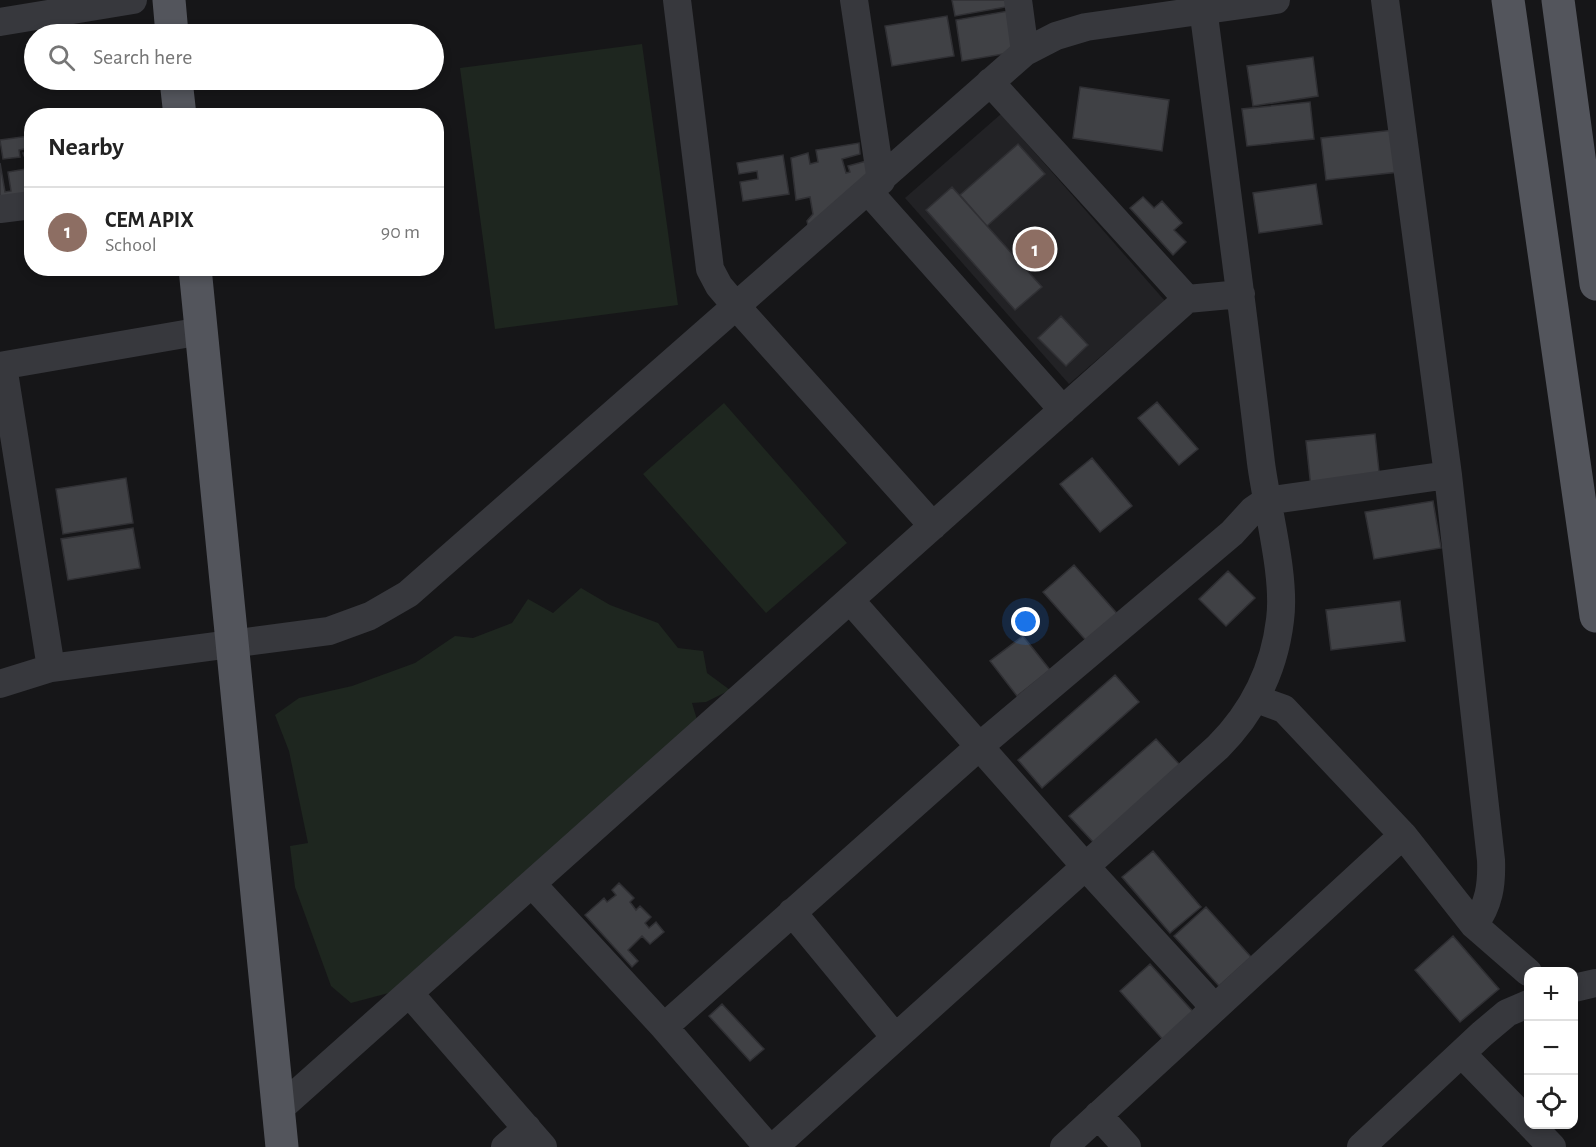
<!DOCTYPE html>
<html lang="en">
<head>
<meta charset="utf-8">
<style>
  :root { --surface:#fff; --page:#f6f6f6; --text:#222; --muted:#767676; --line:#e0e0e0; --accent:#80622a }
  body { margin:0; font-family:"Alegreya Sans",sans-serif; background:var(--page); color:var(--text) }
  .controls { position:absolute; right:18px; bottom:18px; display:grid; overflow:hidden; border-radius:12px; box-shadow:0 3px 9px #0003 }
  .controls button { width:54px; height:54px; display:grid; place-items:center; padding:0; border:0; border-bottom:2px solid var(--line); background:var(--surface); color:var(--text); font:30px sans-serif }
  .you { position:absolute; left:1026px; top:622px; width:21px; height:21px; margin:-15px; border:4px solid #fff; border-radius:50%; background:#1a73e8; box-shadow:0 0 0 9px #1a73e833 }
  .badge { display:grid; place-items:center; width:39px; height:39px; border-radius:50%; background:var(--accent); color:#fff; font-size:20px; font-weight:700 }
  .pin { position:absolute; translate:-50% -50%; border:3px solid #fff; box-shadow:0 2px 6px #0006 }
  .list { margin:0; padding:0; list-style:none }
  h2 { display:flex; justify-content:space-between; align-items:center; height:78px; margin:0; padding:0 24px; font-size:26px }
  h2 small { font-size:20px; font-weight:400; color:var(--muted) }
  .list li { display:grid; grid-template-columns:39px 1fr auto; gap:18px; align-items:center; box-sizing:border-box; height:90px; padding:0 24px; border-top:2px solid var(--line) }
  .list b { display:block; font-size:22px; white-space:nowrap }
  .list p { margin:0; font-size:20px; white-space:nowrap; color:var(--muted) }
  .list em { font-size:20px; font-style:normal; color:var(--muted) }
  .icon { flex:none; width:33px; height:33px; fill:none; stroke:currentColor; stroke-width:2; stroke-linecap:round; stroke-linejoin:round }
  .map { position:relative; flex:none; width:1596px; height:1147px; overflow:hidden }
  .search { position:absolute; background:var(--surface); box-shadow:0 3px 9px #0003; left:24px; top:24px; width:420px; height:66px; display:flex; align-items:center; gap:15px; box-sizing:border-box; padding:0 21px; border-radius:33px; color:var(--muted); font-size:22px }
  .panel { position:absolute; background:var(--surface); box-shadow:0 3px 9px #0003; left:24px; top:108px; width:420px; height:168px; border-radius:24px }
  .map>svg:first-child { display:block }
  .built { fill:#222225 }
  .green { fill:#1e261f }
  .building { fill:#404145; stroke:#303034; stroke-width:1.5 }
  .lines { fill:none; stroke-linecap:round; stroke-linejoin:round }
  .minor { stroke:#37383d; stroke-width:28 }
  .primary { stroke:#53555c; stroke-width:33 }
</style>
</head>
<body>
<div class="map">
<svg width="1596" height="1147" viewBox="0 0 1596 1147">
  <rect width="100%" height="100%" fill="#161618"/>
  <!-- built -->
  <path class="built" d="M1001,114L1165,301L1069,384L905,198Z"/>
  <!-- green -->
  <path class="green" d="M642,44L678,305L495,329L460,68Z
    M724,403L847,543L766,613L643,474Z
    M581,588L610,605L658,623L678,648L703,651L707,673L730,690L706,702L692,703L698,723L396,991L351,1003L331,986L295,887L290,846L308,843L289,751L275,715L299,698L352,686L415,663L455,636L473,638L512,623L528,599L553,613Z"/>
  <!-- building -->
  <path class="building" d="M952,0H1016L1017,5L955,16Z
    M1014,10L1021,51L962,61L956,20Z
    M947,16L954,56L892,66L885,26Z
    M1313,57L1318,96L1253,106L1247,66Z
    M1080,87L1169,100L1162,151L1073,138Z
    M1310,102L1314,139L1247,146L1242,109Z
    M1394,130L1399,172L1326,180L1321,138Z
    M29,136L32,155L24,156L23,153L30,152L29,148L19,150L20,157L3,159L0,140Z
    M859,143L860,154L842,159L846,173L850,172L848,166L870,160L871,180L809,230L807,221L813,214L810,197L796,200L791,158L808,153L810,164L818,162L816,150Z
    M1018,144L1045,174L987,226L960,195Z
    M783,155L789,194L743,201L740,182L758,179L757,171L739,174L737,163Z
    M0,163L5,192L11,191L8,172L32,168V194L0,198Z
    M1316,184L1322,224L1259,233L1253,193Z
    M952,187L1042,287L1015,310L926,210Z
    M1143,197L1154,208L1162,201L1182,223L1174,230L1186,242L1173,255L1130,208Z
    M1061,316L1088,345L1066,366L1038,338Z
    M1157,402L1198,449L1179,465L1138,418Z
    M1375,434L1380,481L1311,488L1306,441Z
    M1092,458L1132,506L1100,532L1060,484Z
    M126,478L133,523L63,534L56,489Z
    M1433,501L1441,548L1374,559L1365,512Z
    M133,528L140,568L68,580L61,539Z
    M1074,565L1121,618L1090,645L1043,592Z
    M1228,571L1255,598L1226,626L1199,599Z
    M1400,601L1405,641L1331,650L1326,610Z
    M1023,636L1050,670L1017,696L990,661Z
    M1115,675L1139,702L1042,788L1018,760Z
    M1156,739L1180,765L1094,843L1069,816Z
    M1153,851L1201,907L1170,933L1122,877Z
    M619,883L634,898L630,902L636,910L640,906L651,917L645,923L649,928L656,922L664,932L650,944L642,936L628,950L638,961L632,967L585,915L604,898L607,902L616,895L612,890Z
    M1206,907L1251,957L1219,986L1174,936Z
    M1453,936L1499,989L1460,1022L1415,970Z
    M1150,964L1196,1015L1165,1042L1120,991Z
    M722,1004L764,1049L750,1061L709,1016Z"/>
  <g class="lines">
    <!-- minor -->
    <path class="minor" d="M677,0L710,269L719,286L736,306L933,526
      M854,0L881,181
      M1018,0L1025,52
      M1385,0L1448,475L1491,860C1492,885 1489,905 1474,925
      M0,22L133,0
      M990,82L1187,299
      M868,191L1063,410
      M0,209L32,205
      M0,366L202,331
      M3,366L51,668
      M850,600L1085,866L1214,1007
      M0,684L51,668L329,631L370,616L408,594L1025,52L1056,36L1086,27L1276,0
      M1257,699L1284,709L1403,835L1474,925L1528,972
      M532,884L664,1027L768,1147
      M792,912L895,1037
      M1574,988L1596,983
      M409,993L543,1147
      M664,1027L981,745L1232,533L1253,510L1266,501L1448,475
      M1462,1054L1528,1122
      M278,1110L1187,299L1241,294
      M1098,1115L1127,1147
      M1530,1124L1552,1147
      M505,1147L527,1128
      M774,1147L1218,747C1253,712 1274,671 1280,620C1286,577 1267,509 1261,463C1243,309 1222,154 1202,0
      M1064,1147L1403,835
      M1361,1147L1482,1034L1507,1013L1528,1004"/>
    <!-- primary -->
    <path class="primary" d="M169,0L172,34
      M1508,0L1596,616
      M1558,0L1596,284
      M176,80L180,116
      M195,268L282,1147"/>
  </g>
</svg>
<div class="controls">
<button>+</button>
<button>−</button>
<button><svg class="icon" aria-label="locate" viewBox="0 0 24 24"><circle cx="12" cy="12" r="6"/><path d="M12 2v4M12 18v4M2 12h4M18 12h4"/></svg></button>
</div>
<div class="you"></div>
<div class="pin badge" style="left:1035px;top:249px;background:#8d6e63">1</div>
<div class="search"><svg class="icon" aria-label="search" viewBox="0 0 24 24"><circle cx="10" cy="10" r="6"/><path d="M15 15l6 6"/></svg>Search here</div>
<section class="panel">
<h2>Nearby<small></small></h2>
<ul class="list">
<li><span class="badge" style="background:#8d6e63">1</span><div><b>CEM APIX</b><p>School</p></div><em>90 m</em></li>
</ul>
</section>
</div>
</body>
</html>
